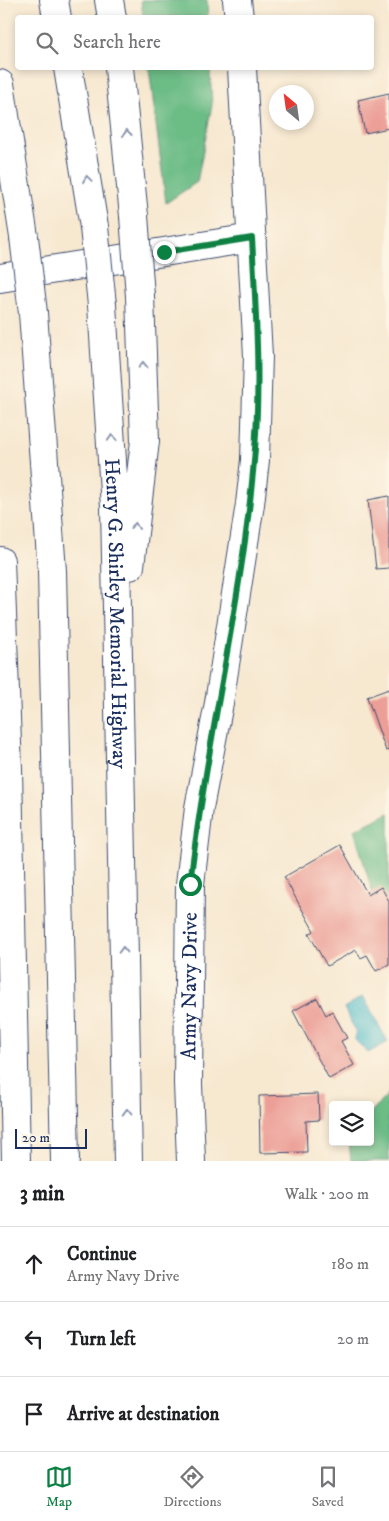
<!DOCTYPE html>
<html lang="en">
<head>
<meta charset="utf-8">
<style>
  :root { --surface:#fff; --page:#f2f2f2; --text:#202124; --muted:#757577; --line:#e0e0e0; --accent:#0b8043 }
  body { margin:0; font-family:"IM FELL DW Pica",serif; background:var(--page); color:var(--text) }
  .controls { position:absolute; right:15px; bottom:15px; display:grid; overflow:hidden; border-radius:5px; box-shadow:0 2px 8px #0003 }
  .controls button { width:45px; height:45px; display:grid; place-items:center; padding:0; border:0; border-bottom:1px solid var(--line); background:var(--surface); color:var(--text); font:25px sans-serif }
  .compass { position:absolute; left:269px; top:85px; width:45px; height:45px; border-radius:50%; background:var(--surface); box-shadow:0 2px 8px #0003; rotate:331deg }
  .scale { position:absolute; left:15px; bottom:12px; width:72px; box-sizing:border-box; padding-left:5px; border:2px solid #1b2f5e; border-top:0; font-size:14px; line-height:18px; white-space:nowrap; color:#1b2f5e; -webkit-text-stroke:4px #fcf5e5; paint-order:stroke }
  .stop { position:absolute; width:15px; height:15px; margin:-11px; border:4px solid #0b8043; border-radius:50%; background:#fff }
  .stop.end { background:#0b8043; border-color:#fff; box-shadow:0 1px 5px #0008 }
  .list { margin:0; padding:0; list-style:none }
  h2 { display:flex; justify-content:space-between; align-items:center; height:65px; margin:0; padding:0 20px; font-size:21px }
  h2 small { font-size:16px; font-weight:400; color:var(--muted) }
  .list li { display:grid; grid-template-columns:32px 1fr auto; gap:15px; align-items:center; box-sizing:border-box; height:75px; padding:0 20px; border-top:1px solid var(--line) }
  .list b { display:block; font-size:19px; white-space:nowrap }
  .list p { margin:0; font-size:16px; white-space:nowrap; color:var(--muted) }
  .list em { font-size:16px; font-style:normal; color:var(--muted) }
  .icon { flex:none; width:28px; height:28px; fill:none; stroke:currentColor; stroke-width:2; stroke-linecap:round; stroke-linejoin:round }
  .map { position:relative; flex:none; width:389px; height:1161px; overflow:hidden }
  .search { position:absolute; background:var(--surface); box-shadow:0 2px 8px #0003; left:15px; right:15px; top:15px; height:55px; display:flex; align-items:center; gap:12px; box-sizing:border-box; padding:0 18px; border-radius:5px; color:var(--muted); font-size:19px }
  .sheet { height:290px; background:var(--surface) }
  nav { display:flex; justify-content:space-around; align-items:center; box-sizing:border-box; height:70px; border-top:1px solid var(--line); background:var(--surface); font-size:14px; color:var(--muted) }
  nav a { display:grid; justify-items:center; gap:2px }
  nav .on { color:var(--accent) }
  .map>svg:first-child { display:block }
  .forest { fill:#6cbc86; stroke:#447672 }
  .water { fill:#4fbbca; stroke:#357594 }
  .building { fill:#ec9f97 }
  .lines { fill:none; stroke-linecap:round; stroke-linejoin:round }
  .minor-casing { stroke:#3c4b6f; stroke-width:30 }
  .highway-casing { stroke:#3c4b6f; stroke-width:30 }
  .minor { stroke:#fff; stroke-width:28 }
  .highway { stroke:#fff; stroke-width:28 }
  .highway-bridge-casing { stroke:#3c4b6f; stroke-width:30; stroke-linecap:butt }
  .highway-bridge { stroke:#fff; stroke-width:28 }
  .oneway { stroke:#8d97ae }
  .route { stroke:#0b8043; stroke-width:6 }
  .labels { text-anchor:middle; stroke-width:4; stroke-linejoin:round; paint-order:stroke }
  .street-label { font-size:21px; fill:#1b2f5e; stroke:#fcf5e5 }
</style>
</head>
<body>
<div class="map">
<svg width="389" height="1161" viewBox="0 0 389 1161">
  <rect width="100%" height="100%" fill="#fcf5e5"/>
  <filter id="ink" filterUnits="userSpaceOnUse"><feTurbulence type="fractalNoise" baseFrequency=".02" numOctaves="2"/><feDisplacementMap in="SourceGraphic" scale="10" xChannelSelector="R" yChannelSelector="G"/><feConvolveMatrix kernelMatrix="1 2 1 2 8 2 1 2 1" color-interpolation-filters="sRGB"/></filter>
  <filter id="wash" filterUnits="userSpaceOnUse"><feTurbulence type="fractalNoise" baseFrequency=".0096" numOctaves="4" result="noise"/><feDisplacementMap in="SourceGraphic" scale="20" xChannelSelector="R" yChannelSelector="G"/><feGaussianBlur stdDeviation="1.12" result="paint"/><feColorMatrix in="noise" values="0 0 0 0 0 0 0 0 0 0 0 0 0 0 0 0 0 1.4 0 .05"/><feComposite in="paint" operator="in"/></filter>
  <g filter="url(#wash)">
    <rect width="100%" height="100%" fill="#f7e8d0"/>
    <!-- forest -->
    <path class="forest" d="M141,0H207L208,17H143Z
      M149,68H210L212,105L197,182L166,203Z
      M389,813V948L354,830Z
      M389,1093V1161H351L349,1142H370V1113Z"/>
    <!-- water -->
    <path class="water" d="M363,996L388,1042L368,1053L355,1040L356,1032L344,1008Z"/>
    <g id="blocks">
      <!-- building -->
      <path class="building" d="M389,93V128L365,133L358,100Z
        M389,496V568L376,569L368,500Z
        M389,689V750L386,751L367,697Z
        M340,845L368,895L381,887L389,901V964L376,971L367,955L361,958L356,950L327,966L309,934L314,931L284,877Z
        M317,998L326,1015L332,1011L347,1038L341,1041L354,1065L329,1079L293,1011Z
        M318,1094L319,1120L306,1121L307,1152L260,1153L259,1096Z"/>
    </g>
  </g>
  <g filter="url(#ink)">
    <use href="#blocks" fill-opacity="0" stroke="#3c4b6f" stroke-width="1"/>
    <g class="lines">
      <!-- minor casing -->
      <g class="minor-casing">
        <g id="minor">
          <path d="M237,0L239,18"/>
          <path d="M0,278L252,238"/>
          <path id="s1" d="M191,1161L188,1084L190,884L199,808L219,703L250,504L255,460L258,356L242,68"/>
        </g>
      </g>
      <!-- highway casing -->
      <g class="highway-casing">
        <g id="highway">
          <path d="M54,0L57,18"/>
          <path d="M109,0L112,18"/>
          <path d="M68,68L94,227"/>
          <path d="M119,68L134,216"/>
          <path d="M0,84L24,237"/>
          <path id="s2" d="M102,305L115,507L128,1161"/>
          <path d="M33,313L52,571L65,1161"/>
          <path d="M0,561L8,769L16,1161"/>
          <path d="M130,566L145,441L140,296"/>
        </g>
      </g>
      <!-- minor -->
      <use href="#minor" class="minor"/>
      <!-- highway -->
      <use href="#highway" class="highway"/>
      <!-- highway-bridge casing -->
      <g class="highway-bridge-casing">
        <path id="highway-bridge" d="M134,216L140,296
          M94,227L102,305
          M24,237L33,313"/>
      </g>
      <!-- highway-bridge -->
      <use href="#highway-bridge" class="highway-bridge"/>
    </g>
    <!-- one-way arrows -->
    <defs><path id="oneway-chevron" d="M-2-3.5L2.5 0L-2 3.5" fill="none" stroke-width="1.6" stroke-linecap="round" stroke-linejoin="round" transform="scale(1.25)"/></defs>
    <g class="oneway">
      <use href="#oneway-chevron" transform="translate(127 133) rotate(-96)"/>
      <use href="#oneway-chevron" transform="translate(87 179) rotate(-98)"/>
      <use href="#oneway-chevron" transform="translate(143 365) rotate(-92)"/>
      <use href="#oneway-chevron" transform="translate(112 438) rotate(-93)"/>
      <use href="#oneway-chevron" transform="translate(135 526) rotate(-83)"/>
      <use href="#oneway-chevron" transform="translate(123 950) rotate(-91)"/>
      <use href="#oneway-chevron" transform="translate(127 1112) rotate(-91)"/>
    </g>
  </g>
  <g class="lines" filter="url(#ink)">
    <!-- route -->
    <path class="route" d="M164,252L252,238C256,312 261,387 254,461C242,603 206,743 190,884"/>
  </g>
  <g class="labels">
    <!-- street labels -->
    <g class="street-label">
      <text dy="7" stroke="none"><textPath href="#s2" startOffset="309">Henry G. Shirley Memorial Highway</textPath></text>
      <text dy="7" stroke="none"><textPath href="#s1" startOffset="175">Army Navy Drive</textPath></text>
    </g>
  </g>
</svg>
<div class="controls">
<button><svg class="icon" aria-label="layers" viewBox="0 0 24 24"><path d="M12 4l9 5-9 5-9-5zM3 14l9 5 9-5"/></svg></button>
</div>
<svg class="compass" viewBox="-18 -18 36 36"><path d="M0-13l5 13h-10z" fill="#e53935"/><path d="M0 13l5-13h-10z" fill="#757577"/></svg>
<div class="scale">20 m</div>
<div class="stop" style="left:190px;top:884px"></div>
<div class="stop end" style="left:164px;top:252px"></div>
<div class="search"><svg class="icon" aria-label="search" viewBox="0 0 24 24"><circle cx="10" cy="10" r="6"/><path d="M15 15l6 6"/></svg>Search here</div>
</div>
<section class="sheet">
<h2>3 min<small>Walk · 200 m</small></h2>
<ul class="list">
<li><svg class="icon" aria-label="ahead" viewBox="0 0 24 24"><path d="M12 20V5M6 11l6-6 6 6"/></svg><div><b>Continue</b><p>Army Navy Drive</p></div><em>180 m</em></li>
<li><svg class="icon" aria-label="left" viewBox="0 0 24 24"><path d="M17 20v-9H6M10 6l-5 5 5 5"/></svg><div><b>Turn left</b></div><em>20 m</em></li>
<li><svg class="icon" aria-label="arrive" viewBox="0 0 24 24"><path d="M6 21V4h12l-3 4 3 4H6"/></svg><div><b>Arrive at destination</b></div></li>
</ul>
</section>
<nav>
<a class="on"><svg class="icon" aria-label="map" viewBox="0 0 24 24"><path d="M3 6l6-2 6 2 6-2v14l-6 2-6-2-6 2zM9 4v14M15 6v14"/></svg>Map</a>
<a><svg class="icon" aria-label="directions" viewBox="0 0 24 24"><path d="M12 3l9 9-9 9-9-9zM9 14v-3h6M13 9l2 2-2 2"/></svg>Directions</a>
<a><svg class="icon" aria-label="saved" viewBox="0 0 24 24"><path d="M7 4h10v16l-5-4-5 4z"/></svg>Saved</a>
</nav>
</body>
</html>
